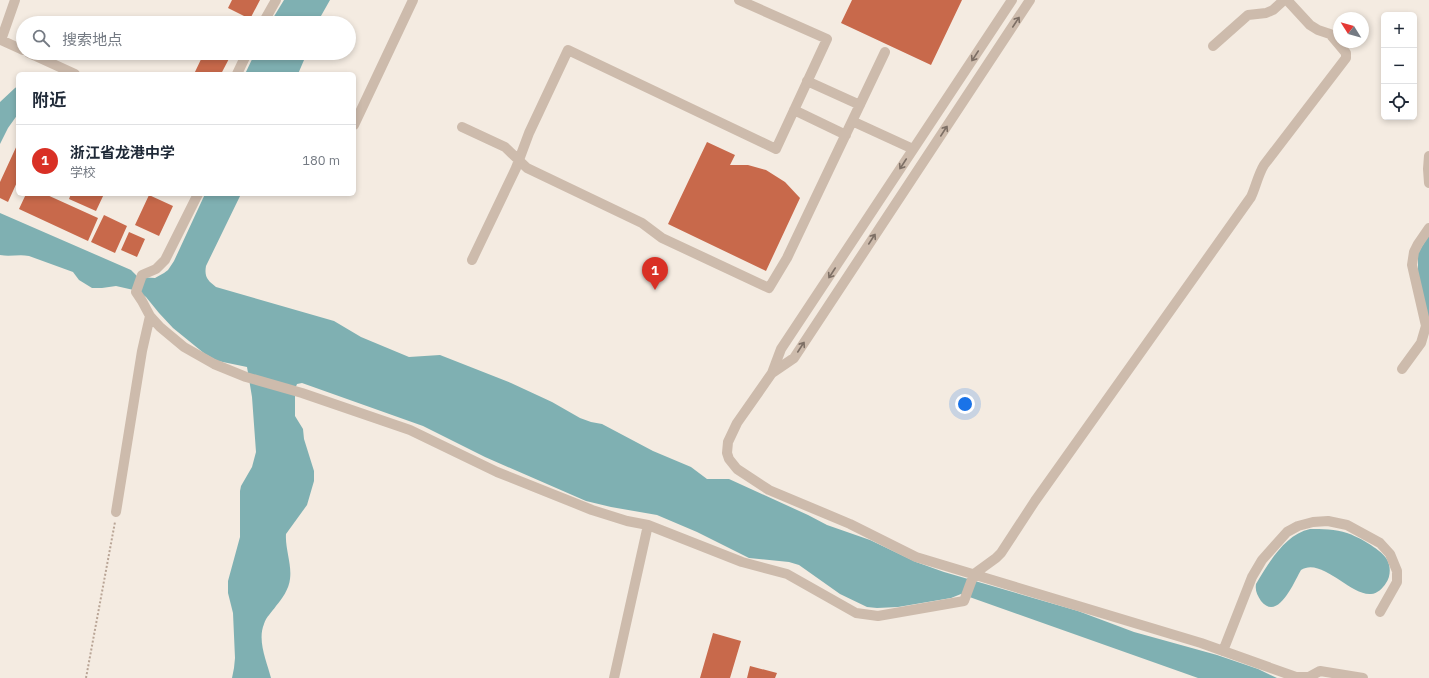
<!DOCTYPE html>
<html lang="zh">
<head>
<meta charset="utf-8">
<style>
  :root { --surface:#fff; --page:#f2f2f3; --text:#1f2937; --muted:#747a83; --line:#e0e1e3; --accent:#d93025 }
  body { margin:0; font-family:"IBM Plex Sans","Noto Sans SC",sans-serif; background:var(--page); color:var(--text) }
  .controls { position:absolute; right:12px; top:12px; display:grid; overflow:hidden; border-radius:6px; box-shadow:0 2px 6px #0003 }
  .controls button { width:36px; height:36px; display:grid; place-items:center; padding:0; border:0; border-bottom:1px solid var(--line); background:var(--surface); color:var(--text); font:20px sans-serif }
  .compass { position:absolute; left:1333px; top:12px; width:36px; height:36px; border-radius:50%; background:var(--surface); box-shadow:0 2px 6px #0003; rotate:307deg }
  .you { position:absolute; left:965px; top:404px; width:14px; height:14px; margin:-10px; border:3px solid #fff; border-radius:50%; background:#1a73e8; box-shadow:0 0 0 6px #1a73e833 }
  .badge { display:grid; place-items:center; width:26px; height:26px; border-radius:50%; background:var(--accent); color:#fff; font-size:13px; font-weight:700 }
  .pin { position:absolute; translate:-50% -33px; filter:drop-shadow(0 1px 2px #0008) }
  .pin::after { content:''; position:absolute; top:21px; width:14px; height:12px; background:inherit; clip-path:polygon(0 0,100% 0,50% 100%) }
  .list { margin:0; padding:0; list-style:none }
  h2 { display:flex; justify-content:space-between; align-items:center; height:52px; margin:0; padding:0 16px; font-size:17px }
  h2 small { font-size:13px; font-weight:400; color:var(--muted) }
  .list li { display:grid; grid-template-columns:26px 1fr auto; gap:12px; align-items:center; box-sizing:border-box; height:72px; padding:0 16px; border-top:1px solid var(--line) }
  .list b { display:block; font-size:15px; white-space:nowrap }
  .list p { margin:0; font-size:13px; white-space:nowrap; color:var(--muted) }
  .list em { font-size:13px; font-style:normal; color:var(--muted) }
  .icon { flex:none; width:22px; height:22px; fill:none; stroke:currentColor; stroke-width:2; stroke-linecap:round; stroke-linejoin:round }
  .map { position:relative; flex:none; width:1429px; height:678px; overflow:hidden }
  .search { position:absolute; background:var(--surface); box-shadow:0 2px 6px #0003; left:16px; top:16px; width:340px; height:44px; display:flex; align-items:center; gap:10px; box-sizing:border-box; padding:0 14px; border-radius:22px; color:var(--muted); font-size:15px }
  .panel { position:absolute; background:var(--surface); box-shadow:0 2px 6px #0003; left:16px; top:72px; width:340px; height:124px; border-radius:6px }
  .map>svg:first-child { display:block }
  .water { fill:#7fb0b2 }
  .building { fill:#c8694b }
  .lines { fill:none; stroke-linecap:round; stroke-linejoin:round }
  .path { stroke:#b9a596; stroke-width:2; stroke-dasharray:2 2; stroke-linecap:butt }
  .minor { stroke:#cdbbac; stroke-width:10 }
  .oneway { stroke:#7d6f65 }
</style>
</head>
<body>
<div class="map">
<svg width="1429" height="678" viewBox="0 0 1429 678">
  <rect width="100%" height="100%" fill="#f4ebe1"/>
  <!-- water -->
  <path class="water" d="M284,0H330L317,23H270Z
    M255,53H307L298,74H245Z
    M18,86V114L8,128L0,144V102L15,88Z
    M205,194H241L206,266C204,277 208,281 216,287L334,321L361,337L409,357L440,355L511,383L552,402L580,418L591,422L602,424L653,451L691,467L707,479H729L808,515L827,525L870,540L916,562L944,572L1078,611L1134,632L1217,655L1258,669L1277,678H1198L961,594L951,598L898,607L877,608L867,607L840,594L799,565L789,562L749,558L697,532L657,515L611,507L586,501L485,457L423,426L302,383L297,384L295,389V416L303,429L304,439L314,471V481L307,505L286,534C285,549 292,564 290,579C289,589 282,599 276,606C272,612 266,617 264,624C257,641 267,662 271,678H232L234,668L235,658L233,613L228,593V581L240,537V491L241,486L252,467L256,452L252,397L247,367L218,361L205,354L173,328L159,313L146,297L138,291L116,286L102,288H92L79,280L73,272L29,256C19,254 10,257 0,255V213L131,270L138,277L155,278L164,273L168,270L174,261Z
    M1429,235V325L1418,275V253Z
    M1310,529C1321,529 1336,529 1347,533C1357,536 1380,549 1386,558C1391,565 1391,576 1386,583C1383,588 1377,594 1371,594C1350,596 1322,557 1301,570C1294,582 1278,622 1261,601C1257,595 1255,591 1256,584C1268,564 1285,534 1310,529Z"/>
  <!-- building -->
  <path class="building" d="M232,0H260L250,19L228,8Z
    M852,0H962L931,65L841,23Z
    M204,53H232L221,74H194Z
    M707,142L735,155L730,165H748L766,170L785,182L800,198L766,271L668,224Z
    M18,143V180L8,202L0,198V182Z
    M26,194H45L98,218L88,241L19,209Z
    M71,194H104L96,211L69,199Z
    M149,195L173,206L159,236L135,225Z
    M104,215L127,226L115,253L91,242Z
    M129,232L145,239L137,257L121,250Z
    M713,633L741,641L730,678H700Z
    M750,666L777,673L775,678H747Z"/>
  <g class="lines">
    <!-- path -->
    <path class="path" d="M86,678L115,522"/>
    <!-- minor -->
    <path class="minor" d="M15,0L1,40L23,50
      M1012,0L781,349L772,373L737,423L728,442L727,453L729,459L737,469L769,490L850,524L916,557L1201,643L1296,677H1309L1320,671L1363,678
      M263,23L276,0
      M1213,46L1248,15L1266,13L1273,10L1284,0
      M29,53L75,74
      M237,74L247,53
      M807,81L860,105
      M794,110L846,135
      M852,121L913,149
      M354,125L413,0
      M462,127L505,147L527,168L642,223L662,238L769,288L787,258L885,52
      M1429,156L1428,169L1429,183
      M198,194L165,260L156,269L142,275L136,292L142,301L150,316L160,327L184,347L214,364L246,377L302,393L410,430L497,472L592,510L627,521L648,525L742,562L787,574L856,613L878,616L964,601L974,574L996,558L1001,553L1035,501L1251,197C1256,186 1258,175 1264,165L1346,58V53L1330,34L1318,30L1310,25L1287,0
      M472,260L516,168L529,133L568,50L776,149L827,39L739,0
      M1402,369L1421,343L1426,326L1412,265L1414,252L1418,244L1429,228
      M772,373L794,358L1030,0
      M116,512L142,351L150,316
      M1223,651L1252,577L1262,560L1287,532L1298,526L1313,522L1328,521L1347,525L1380,543L1390,554L1397,571V582L1380,612
      M614,678L648,525"/>
  </g>
  <!-- one-way arrows -->
  <defs><path id="oneway-shaft" d="M-6 0H5M1.5-3L5.5 0L1.5 3" fill="none" stroke-width="1.6" stroke-linecap="round" stroke-linejoin="round"/></defs>
  <g class="oneway">
    <use href="#oneway-shaft" transform="translate(1016 22) rotate(-57)"/>
    <use href="#oneway-shaft" transform="translate(975 56) rotate(123)"/>
    <use href="#oneway-shaft" transform="translate(944 131) rotate(-57)"/>
    <use href="#oneway-shaft" transform="translate(903 164) rotate(123)"/>
    <use href="#oneway-shaft" transform="translate(872 239) rotate(-57)"/>
    <use href="#oneway-shaft" transform="translate(832 273) rotate(123)"/>
    <use href="#oneway-shaft" transform="translate(801 347) rotate(-57)"/>
  </g>
</svg>
<div class="controls">
<button>+</button>
<button>−</button>
<button><svg class="icon" aria-label="locate" viewBox="0 0 24 24"><circle cx="12" cy="12" r="6"/><path d="M12 2v4M12 18v4M2 12h4M18 12h4"/></svg></button>
</div>
<svg class="compass" viewBox="-18 -18 36 36"><path d="M0-13l5 13h-10z" fill="#e53935"/><path d="M0 13l5-13h-10z" fill="#747a83"/></svg>
<div class="you"></div>
<div class="pin badge" style="left:655px;top:290px">1</div>
<div class="search"><svg class="icon" aria-label="search" viewBox="0 0 24 24"><circle cx="10" cy="10" r="6"/><path d="M15 15l6 6"/></svg>搜索地点</div>
<section class="panel">
<h2>附近<small></small></h2>
<ul class="list">
<li><span class="badge">1</span><div><b>浙江省龙港中学</b><p>学校</p></div><em>180 m</em></li>
</ul>
</section>
</div>
</body>
</html>
